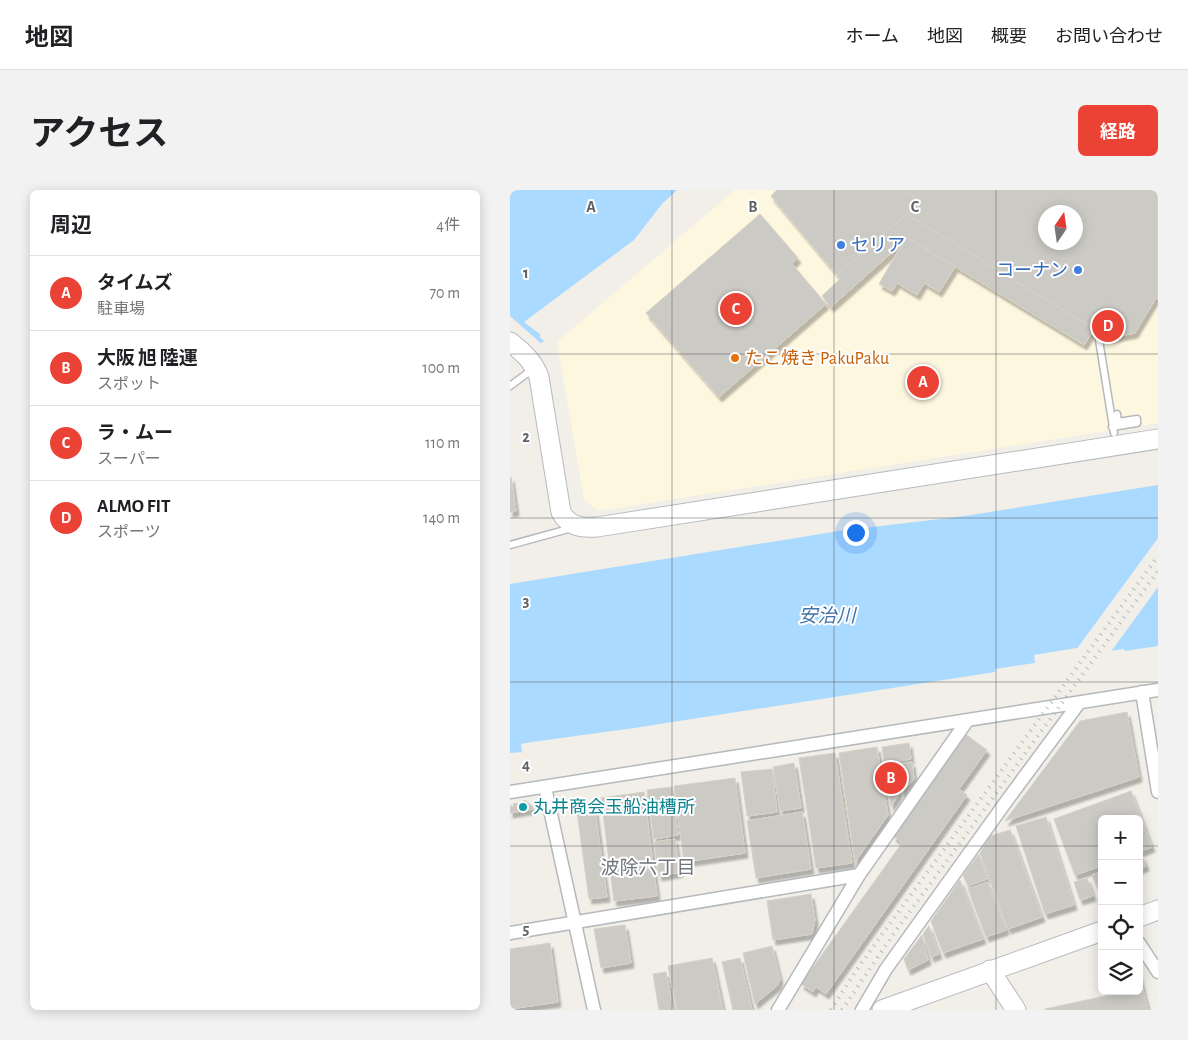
<!DOCTYPE html>
<html lang="ja">
<head>
<meta charset="utf-8">
<style>
  :root { --surface:#fff; --page:#f2f2f2; --text:#202124; --muted:#757577; --line:#e0e0e0; --accent:#ea4335 }
  body { margin:0; font-family:"Alegreya Sans","Noto Sans JP",sans-serif; background:var(--page); color:var(--text) }
  .controls { position:absolute; right:15px; bottom:15px; display:grid; overflow:hidden; border-radius:8px; box-shadow:0 2px 12px #0003 }
  .controls button { width:45px; height:45px; display:grid; place-items:center; padding:0; border:0; border-bottom:1px solid var(--line); background:var(--surface); color:var(--text); font:25px sans-serif }
  .compass { position:absolute; left:528px; top:15px; width:45px; height:45px; border-radius:50%; background:var(--surface); box-shadow:0 2px 12px #0003; rotate:13deg }
  .you { position:absolute; left:345px; top:342px; width:18px; height:18px; margin:-12px; border:4px solid #fff; border-radius:50%; background:#1a73e8; box-shadow:0 0 0 8px #1a73e833 }
  .badge { display:grid; place-items:center; width:32px; height:32px; border-radius:50%; background:var(--accent); color:#fff; font-size:16px; font-weight:700 }
  .pin { position:absolute; translate:-50% -50%; border:2px solid #fff; box-shadow:0 1px 5px #0006 }
  .list { margin:0; padding:0; list-style:none }
  h2 { display:flex; justify-content:space-between; align-items:center; height:65px; margin:0; padding:0 20px; font-size:21px }
  h2 small { font-size:16px; font-weight:400; color:var(--muted) }
  .list li { display:grid; grid-template-columns:32px 1fr auto; gap:15px; align-items:center; box-sizing:border-box; height:75px; padding:0 20px; border-top:1px solid var(--line) }
  .list b { display:block; font-size:19px; white-space:nowrap }
  .list p { margin:0; font-size:16px; white-space:nowrap; color:var(--muted) }
  .list em { font-size:16px; font-style:normal; color:var(--muted) }
  .icon { flex:none; width:28px; height:28px; fill:none; stroke:currentColor; stroke-width:2; stroke-linecap:round; stroke-linejoin:round }
  .map { position:relative; flex:none; width:648px; height:820px; overflow:hidden; border-radius:8px }
  header { display:flex; align-items:center; gap:30px; box-sizing:border-box; height:70px; padding:0 25px; background:var(--surface); border-bottom:1px solid var(--line) }
  header strong { font-size:24px }
  nav { display:flex; gap:28px; margin-inline-start:auto; font-size:18px }
  .intro { display:flex; align-items:center; justify-content:space-between; box-sizing:border-box; height:120px; padding:0 30px }
  h1 { margin:0; font-size:35px }
  .button { padding:12px 22px; border-radius:8px; background:var(--accent); color:#fff; font-size:18px; font-weight:700 }
  main { display:flex; gap:30px; padding:0 30px }
  aside { flex:1; background:var(--surface); border-radius:8px; box-shadow:0 2px 12px #0003 }
  .map>svg:first-child { display:block }
  .commercial { fill:#fef7e0; fill-rule:evenodd }
  .water { fill:#aadaff }
  .pier { fill:#f1efe8 }
  .building { fill:#cccac5; stroke:#d6d1c6; fill-rule:evenodd; filter:url(#shadow) }
  .lines { fill:none; stroke-linecap:round; stroke-linejoin:round }
  .lane-casing { stroke:#b5b8bc; stroke-width:9 }
  .street-casing { stroke:#b5b8bc; stroke-width:15 }
  .secondary-casing { stroke:#b6babf; stroke-width:21 }
  .lane { stroke:#fff; stroke-width:6 }
  .street { stroke:#fff; stroke-width:12 }
  .secondary { stroke:#fff; stroke-width:19 }
  .rail { stroke:#b6b7b8; stroke-width:4; stroke-dasharray:1 6; stroke-linecap:butt }
  .grid { fill:none; stroke:#5f6368; stroke-width:1; stroke-opacity:0.55 }
  .shop-dot { fill:#3f7fe0; stroke:#fff; stroke-width:2 }
  .food-dot { fill:#e8710a; stroke:#fff; stroke-width:2 }
  .culture-dot { fill:#0f9aa8; stroke:#fff; stroke-width:2 }
  .labels { text-anchor:middle; stroke-width:4; stroke-linejoin:round; paint-order:stroke }
  .shop-label { font-size:18px; fill:#366cbe; stroke:#fff; text-anchor:start }
  .food-label { font-size:18px; fill:#c56008; stroke:#fff; text-anchor:start }
  .culture-label { font-size:18px; fill:#0d838f; stroke:#fff; text-anchor:start }
  .water-label { font-size:19px; font-style:italic; fill:#4174aa; stroke:#fff }
  .neighbourhood-label { font-size:19px; fill:#70757a; stroke:#fff }
  .grid-label { font-size:16px; text-anchor:middle; font-weight:bold; fill:#5f6368; stroke:#fff; stroke-width:4; stroke-linejoin:round; paint-order:stroke }
</style>
</head>
<body>
<header>
<strong>地図</strong>
<nav><a>ホーム</a><a>地図</a><a>概要</a><a>お問い合わせ</a></nav>
</header>
<div class="intro"><h1>アクセス</h1><a class="button">経路</a></div>
<main>
<aside>
<h2>周辺<small>4件</small></h2>
<ul class="list">
<li><span class="badge">A</span><div><b>タイムズ</b><p>駐車場</p></div><em>70 m</em></li>
<li><span class="badge">B</span><div><b>大阪 旭 陸運</b><p>スポット</p></div><em>100 m</em></li>
<li><span class="badge">C</span><div><b>ラ・ムー</b><p>スーパー</p></div><em>110 m</em></li>
<li><span class="badge">D</span><div><b>ALMO FIT</b><p>スポーツ</p></div><em>140 m</em></li>
</ul>
</aside>
<div class="map">
<svg width="648" height="820" viewBox="0 0 648 820">
  <defs>
    <filter id="shadow"><feDropShadow dx="3" dy="5" stdDeviation="1" flood-color="#0004"/></filter>
  </defs>
  <rect width="100%" height="100%" fill="#f1efe8"/>
  <!-- commercial -->
  <path class="commercial" d="M225,0H648V233L88,321L74,310L47,152ZM536,22H566V52H536Z"/>
  <!-- water -->
  <path class="water" d="M0,0H167L152,14L124,50L14,132L31,145L29,146L34,151L0,176Z
    M648,295V456L615,461L614,459L599,461L597,453L524,465L525,473L485,479V482L124,538L22,552L11,554L12,562L0,563V394L329,341L455,326Z"/>
  <!-- pier -->
  <path class="pier" d="M0,126L33,155L1,178L0,177Z
    M648,348V397L600,463L597,462L596,456L566,460Z"/>
  <!-- building -->
  <path class="building" d="M267,0H393L411,11L327,85L261,6Z
    M393,0H648V109L646,108L625,143L599,148L396,24L411,11ZM536,22H566V52H536Z
    M250,24L288,68L282,74L316,114L209,207L136,123Z
    M396,24L584,139L574,155L398,48L321,117L312,106L330,89L327,85Z
    M396,47L445,77L429,102L414,93L407,105L387,93L382,101L369,94Z
    M0,287H1L6,321L0,322Z
    M617,522L629,587L495,631L570,531Z
    M455,544L477,560L449,599L457,605L316,804L306,797L303,802L291,794L392,653L383,646Z
    M399,553L401,569L384,572L389,604L381,616L372,557Z
    M367,557L378,625L345,672L329,563Z
    M325,563L342,673L306,678L289,568Z
    M402,572L404,589L391,603L387,574Z
    M284,573L291,618L270,621L263,577Z
    M262,579L267,622L237,626L231,582Z
    M225,588L235,663L174,672L164,596Z
    M162,597L168,645L144,649L137,600Z
    M621,601L642,657L629,662V629H592V676L565,685L544,629Z
    M134,602L147,706L104,711L91,608Z
    M15,610L23,617V619L0,623V615L3,617L4,613L9,614Z
    M84,613L97,707L79,709L66,615Z
    M292,622L301,679L246,688L237,631Z
    M536,627L564,715L535,724L506,636Z
    M500,640L532,727L498,739L470,663L480,646Z
    M165,649L170,682L149,686L144,652Z
    M469,664L477,689L458,696L453,685Z
    M632,666L636,676L629,679V667Z
    M592,681V693L586,695L582,685Z
    M577,688L583,706L570,710L564,692Z
    M450,690L473,749L433,763L421,731Z
    M478,692L496,740L476,747L458,699Z
    M301,704L305,730L302,744L263,750L257,711Z
    M115,735L121,773L91,778L84,739Z
    M419,736L429,764L421,767L413,744Z
    M412,745L418,770L398,780L394,769Z
    M40,753L48,812L0,819V759Z
    M262,756L270,789L268,795L245,814L233,763Z
    M202,768L213,820H167L158,776Z
    M230,768L242,820H223L212,772Z
    M156,782L163,820H149L143,784Z
    M629,784L638,820H535V819L618,801H629Z"/>
  <g class="lines">
    <!-- lane casing -->
    <g class="lane-casing">
      <path id="lane" d="M589,150L604,243
        M0,196L23,179
        M602,237L627,233V229L608,232L607,224
        M0,355L62,338"/>
    </g>
    <!-- street casing -->
    <g class="street-casing">
      <path id="street" d="M632,502L648,602
        M35,597L84,820
        M0,602L648,500
        M349,685L457,531
        M0,743L349,685L268,820
        M629,753L648,782
        M352,820L376,779L498,609L569,513"/>
    </g>
    <!-- secondary casing -->
    <g class="secondary-casing">
      <path id="secondary" d="M0,152C13,162 23,171 29,187L51,322C59,337 72,338 87,337L648,249
        M629,727L648,720
        M480,780L506,820
        M372,820L592,741"/>
    </g>
    <!-- lane -->
    <use href="#lane" class="lane"/>
    <!-- street -->
    <use href="#street" class="street"/>
    <!-- secondary -->
    <use href="#secondary" class="secondary"/>
    <!-- rail -->
    <path class="rail" d="M321,820L343,785L373,743L648,366
      M332,820L380,749L648,381"/>
  </g>
  <!-- grid -->
  <path class="grid" d="M162,0V820M324,0V820M486,0V820M0,164H648M0,328H648M0,492H648M0,656H592M629,656H648"/>
  <!-- markers -->
  <g class="shop-dot">
    <circle cx="331" cy="55" r="5"/>
    <circle cx="568" cy="80" r="5"/>
  </g>
  <circle class="food-dot" cx="225" cy="168" r="5"/>
  <circle class="culture-dot" cx="13" cy="617" r="5"/>
  <g class="labels">
    <!-- shop labels -->
    <g class="shop-label">
      <text x="341" y="61">セリア</text>
      <text x="558" y="86" text-anchor="end">コーナン</text>
    </g>
    <!-- food labels -->
    <g class="food-label">
      <text x="235" y="174">たこ焼き PakuPaku</text>
    </g>
    <!-- culture labels -->
    <g class="culture-label">
      <text x="23" y="623">丸井商会玉船油槽所</text>
    </g>
    <!-- water labels -->
    <g class="water-label">
      <text x="317" y="432">安治川</text>
    </g>
    <!-- neighbourhood labels -->
    <g class="neighbourhood-label">
      <text x="138" y="684">波除六丁目</text>
    </g>
  </g>
  <g class="grid-label">
    <text x="81" y="22">A</text>
    <text x="243" y="22">B</text>
    <text x="405" y="22">C</text>
    <text x="16" y="88">1</text>
    <text x="16" y="252">2</text>
    <text x="16" y="416">3</text>
    <text x="16" y="580">4</text>
    <text x="16" y="744">5</text>
  </g>
</svg>
<div class="controls">
<button>+</button>
<button>−</button>
<button><svg class="icon" aria-label="locate" viewBox="0 0 24 24"><circle cx="12" cy="12" r="6"/><path d="M12 2v4M12 18v4M2 12h4M18 12h4"/></svg></button>
<button><svg class="icon" aria-label="layers" viewBox="0 0 24 24"><path d="M12 4l9 5-9 5-9-5zM3 14l9 5 9-5"/></svg></button>
</div>
<svg class="compass" viewBox="-18 -18 36 36"><path d="M0-13l5 13h-10z" fill="#e53935"/><path d="M0 13l5-13h-10z" fill="#757577"/></svg>
<div class="you"></div>
<div class="pin badge" style="left:413px;top:192px">A</div>
<div class="pin badge" style="left:381px;top:588px">B</div>
<div class="pin badge" style="left:226px;top:119px">C</div>
<div class="pin badge" style="left:598px;top:136px">D</div>
</div>
</main>
</body>
</html>
